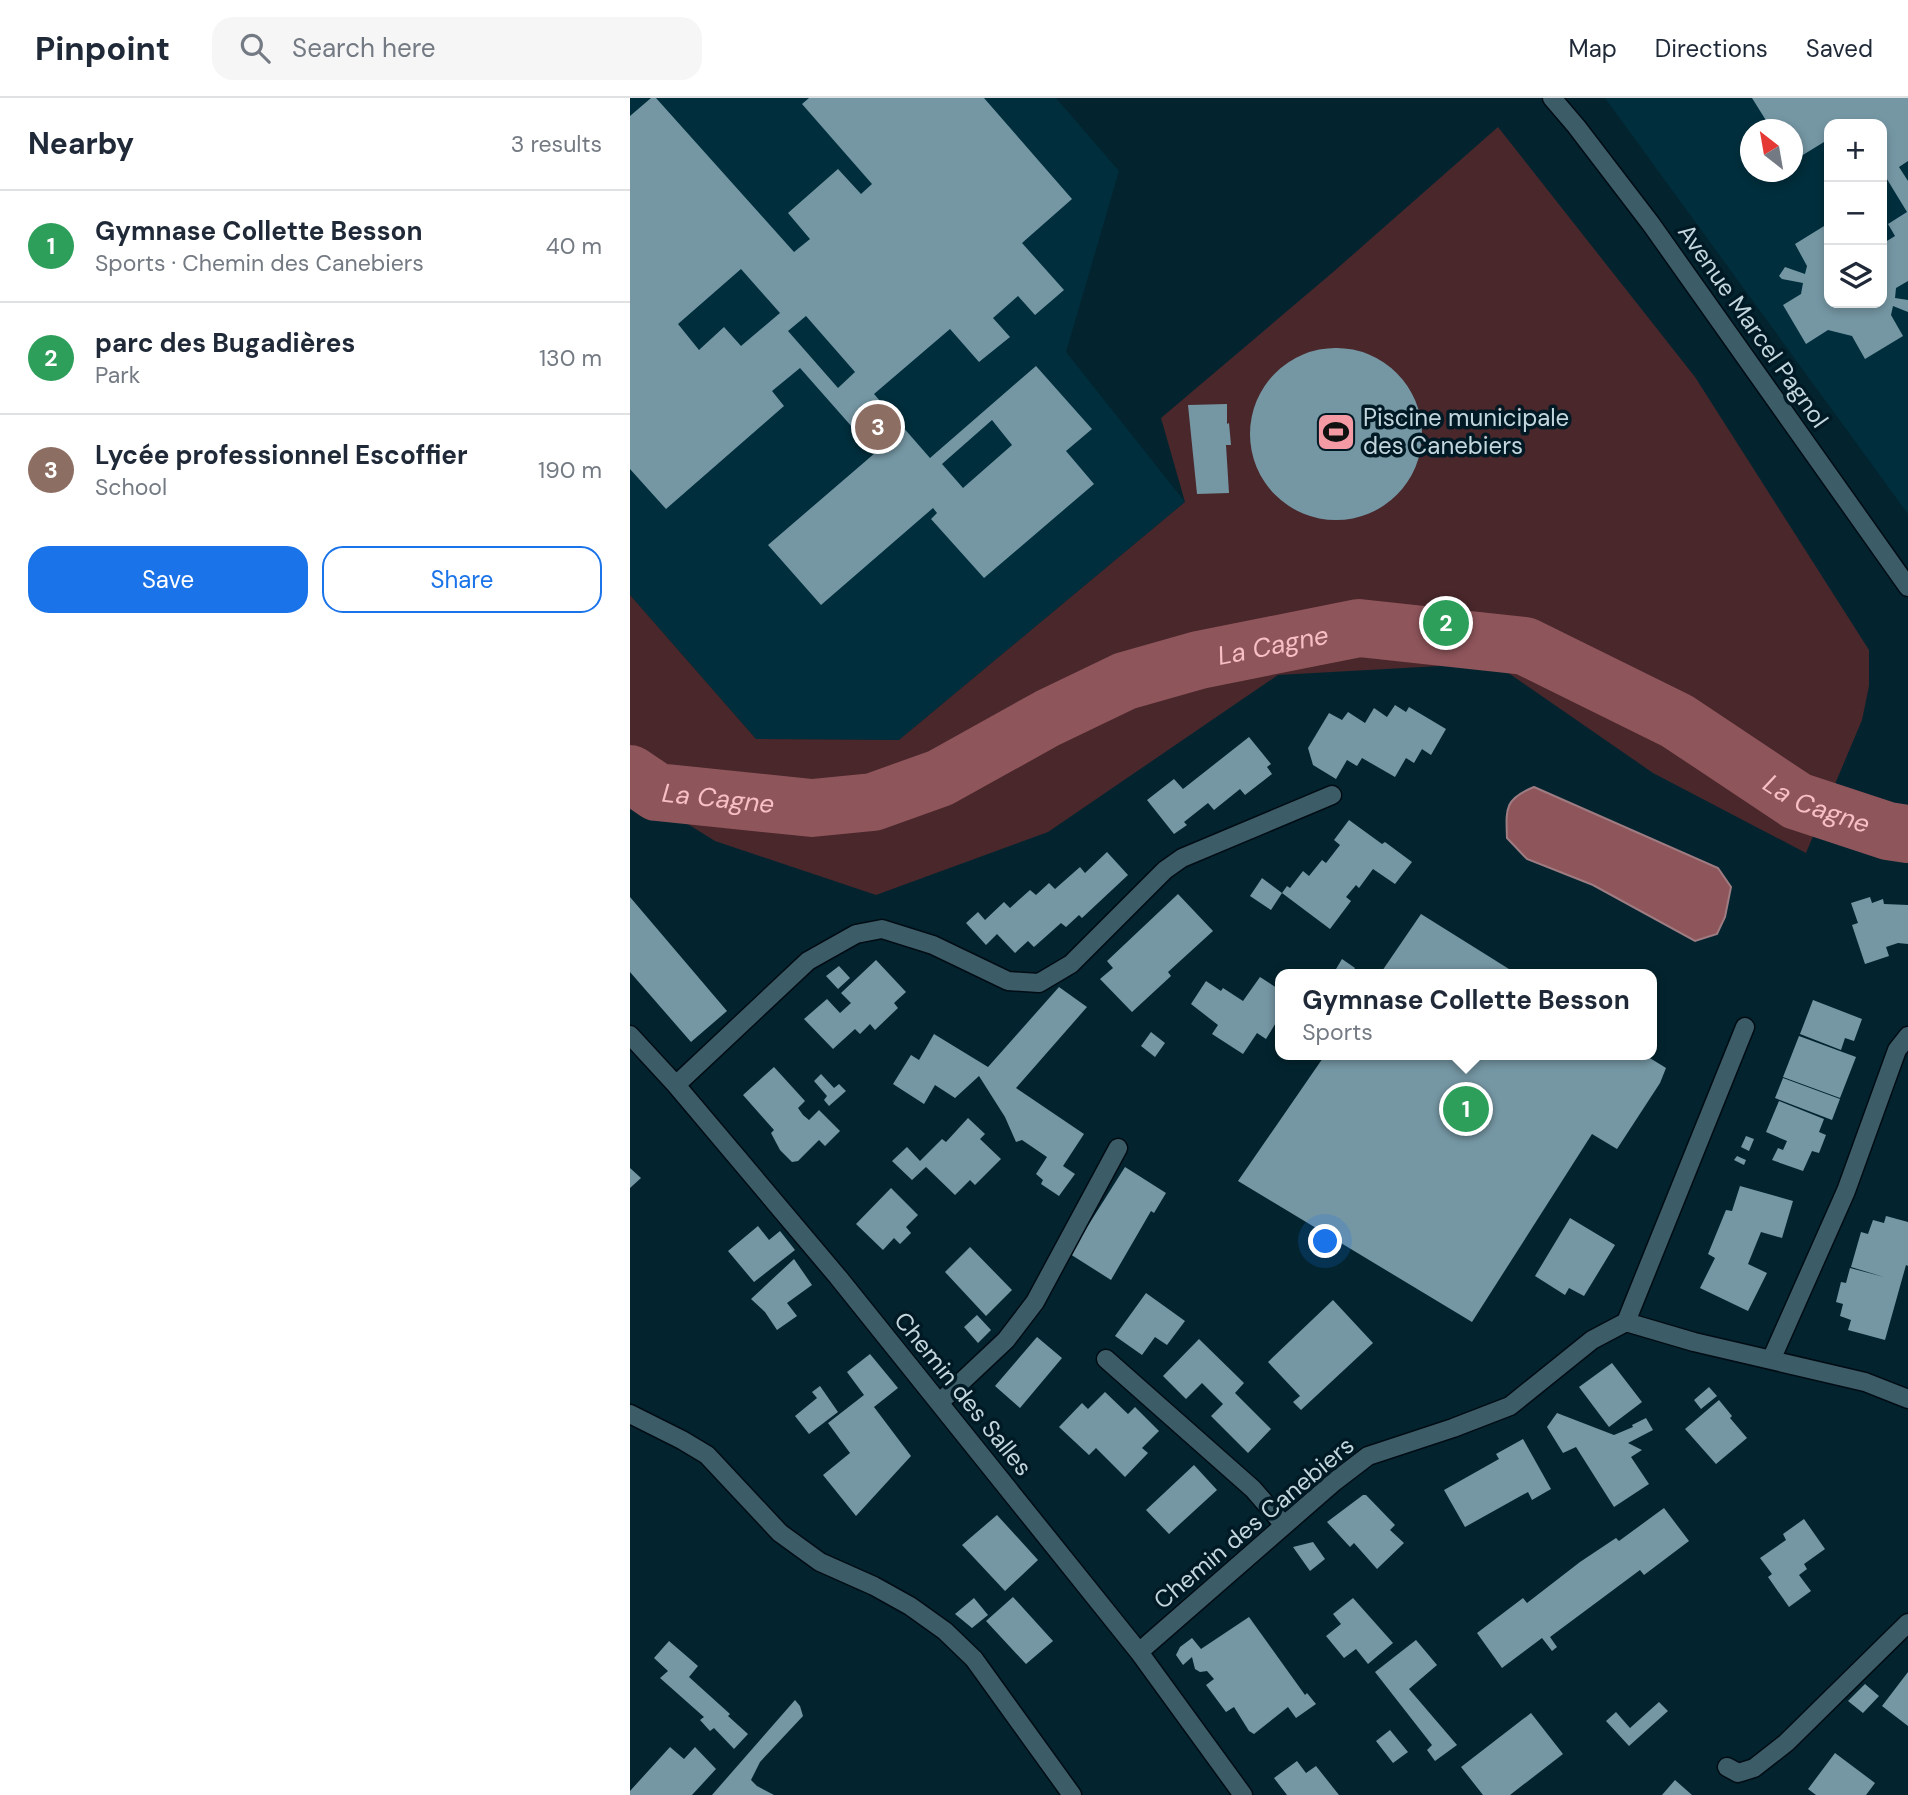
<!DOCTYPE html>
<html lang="en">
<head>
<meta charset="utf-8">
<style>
  :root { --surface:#fff; --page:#f6f6f7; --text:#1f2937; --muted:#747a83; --line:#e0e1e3; --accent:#1a73e8 }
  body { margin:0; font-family:"DM Sans",sans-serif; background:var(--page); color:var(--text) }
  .controls { position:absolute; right:21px; top:21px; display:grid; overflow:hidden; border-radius:14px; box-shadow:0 4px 10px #0003 }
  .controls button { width:63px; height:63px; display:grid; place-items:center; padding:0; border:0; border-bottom:2px solid var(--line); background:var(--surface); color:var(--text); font:35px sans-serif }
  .compass { position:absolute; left:1110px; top:21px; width:63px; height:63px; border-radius:50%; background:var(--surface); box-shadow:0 4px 10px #0003; rotate:329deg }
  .you { position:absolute; left:696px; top:1144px; width:24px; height:24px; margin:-18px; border:5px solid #fff; border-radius:50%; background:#1a73e8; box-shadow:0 0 0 10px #1a73e833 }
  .badge { display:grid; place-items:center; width:46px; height:46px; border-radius:50%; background:var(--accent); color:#fff; font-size:23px; font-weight:700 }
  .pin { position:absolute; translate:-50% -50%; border:4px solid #fff; box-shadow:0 2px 7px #0006 }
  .popup { position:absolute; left:645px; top:871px; width:382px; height:91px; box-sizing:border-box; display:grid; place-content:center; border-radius:14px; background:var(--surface); filter:drop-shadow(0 2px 5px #0005); font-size:23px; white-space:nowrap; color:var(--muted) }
  .popup b { font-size:26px; color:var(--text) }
  .popup::after { content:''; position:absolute; left:50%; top:100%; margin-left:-14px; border:14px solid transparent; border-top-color:var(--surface) }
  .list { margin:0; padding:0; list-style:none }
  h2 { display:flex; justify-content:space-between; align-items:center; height:91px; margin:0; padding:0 28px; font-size:30px }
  h2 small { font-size:23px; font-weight:400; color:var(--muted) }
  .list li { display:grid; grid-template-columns:46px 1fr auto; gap:21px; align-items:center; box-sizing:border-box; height:112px; padding:0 28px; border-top:2px solid var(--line) }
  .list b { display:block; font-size:26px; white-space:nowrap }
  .list p { margin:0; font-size:23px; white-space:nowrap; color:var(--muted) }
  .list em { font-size:23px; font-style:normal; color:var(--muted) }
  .actions { display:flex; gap:14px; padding:21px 28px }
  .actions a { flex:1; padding:16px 0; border:2px solid var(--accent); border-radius:21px; text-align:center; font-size:24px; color:var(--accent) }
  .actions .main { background:var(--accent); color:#fff }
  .icon { flex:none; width:38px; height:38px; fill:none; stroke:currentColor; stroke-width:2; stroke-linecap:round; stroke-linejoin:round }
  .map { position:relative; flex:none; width:1278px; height:1697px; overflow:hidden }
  header { display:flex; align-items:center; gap:42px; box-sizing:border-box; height:98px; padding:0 35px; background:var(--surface); border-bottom:2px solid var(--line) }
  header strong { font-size:33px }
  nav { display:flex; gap:38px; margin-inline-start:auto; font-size:24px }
  .search { width:490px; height:63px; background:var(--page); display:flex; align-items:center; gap:18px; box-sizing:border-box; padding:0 24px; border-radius:21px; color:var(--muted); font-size:26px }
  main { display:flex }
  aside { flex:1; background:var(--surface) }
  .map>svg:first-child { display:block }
  .built { fill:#002e3c; fill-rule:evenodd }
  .green { fill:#49272b }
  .water { fill:#8e555b; stroke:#9e7c82; stroke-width:2 }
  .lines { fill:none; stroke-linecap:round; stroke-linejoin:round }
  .river { stroke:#8e555b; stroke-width:58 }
  .building { fill:#7597a4; fill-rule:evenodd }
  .minor-casing { stroke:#000c14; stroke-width:21 }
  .minor { stroke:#3c5c68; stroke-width:18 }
  .labels { text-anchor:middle; stroke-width:7; stroke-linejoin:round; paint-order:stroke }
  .street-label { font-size:24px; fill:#c4d6dd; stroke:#001a25 }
  .poi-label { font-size:24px; fill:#c4d6dd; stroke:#001a25; text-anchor:start }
  .water-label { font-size:26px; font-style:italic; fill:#f7c0c5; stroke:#001a25 }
</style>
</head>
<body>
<header>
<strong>Pinpoint</strong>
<div class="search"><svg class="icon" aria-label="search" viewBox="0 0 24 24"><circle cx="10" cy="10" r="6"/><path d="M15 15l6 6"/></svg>Search here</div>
<nav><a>Map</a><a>Directions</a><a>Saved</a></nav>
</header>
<main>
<aside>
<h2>Nearby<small>3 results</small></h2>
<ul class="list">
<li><span class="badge" style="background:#2e9e5b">1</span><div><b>Gymnase Collette Besson</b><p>Sports · Chemin des Canebiers</p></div><em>40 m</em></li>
<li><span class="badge" style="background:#2e9e5b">2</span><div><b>parc des Bugadières</b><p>Park</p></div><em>130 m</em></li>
<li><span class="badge" style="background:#8d6e63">3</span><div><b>Lycée professionnel Escoffier</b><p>School</p></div><em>190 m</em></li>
</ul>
<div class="actions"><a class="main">Save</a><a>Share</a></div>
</aside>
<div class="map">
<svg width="1278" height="1697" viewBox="0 0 1278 1697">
  <rect width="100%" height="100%" fill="#03242f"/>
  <!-- built -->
  <path class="built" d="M0,0H426L489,73L436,254L555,404L269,642L126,641L0,497Z
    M975,0H1278V416ZM1199,26H1252V205H1199ZM1120,32H1162V74H1120Z"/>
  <!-- green -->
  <path class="green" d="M868,29L1065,279L1239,552V588L1232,622L1176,755L1023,675L864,565L648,577L418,734L246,797L85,743L0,690V497L126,641L269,642L555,404L531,320L702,175Z"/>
  <!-- water -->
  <path class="water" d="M904,689L1088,770L1101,789L1095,819L1087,836L1065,843L963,787L897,761L877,740C876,711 874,701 904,689Z"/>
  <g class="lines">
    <!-- river -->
    <path class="river" id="s1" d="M0,676L27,694L182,710L243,704L310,680L418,620L495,583L569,562L729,530L895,548L1047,623L1167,703L1258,733L1278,736"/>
  </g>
  <!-- building -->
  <path class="building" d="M21,0H26L164,154L180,141L158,115L208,71L231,96L242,86L172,6L179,0H354L442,101L392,145L434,192L405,217L388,198L363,220L380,239L349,264L320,231L244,296L300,360L406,268L462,331L436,353L464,386L354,480L301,421L307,415L303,410L191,507L138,447L245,355L170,270L142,293L154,308L36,411L0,371V18ZM111,171L150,215L111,248L94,229L69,252L48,226ZM176,218L225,274L208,290L158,233ZM362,322L382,347L333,390L312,366Z
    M1122,0H1278V63L1269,69L1278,83V183L1266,190L1265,200L1278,202V214L1263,208L1261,217L1273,238L1235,261L1222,238L1198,232L1176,246L1153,207L1171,196L1173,185L1152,181L1149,178L1155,169L1175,176L1177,168L1165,146L1199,125V205H1252V146L1265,138L1258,126L1277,114L1252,73V26H1199V41L1163,63V32H1142Z
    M620 336a86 86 0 1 1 172 0a86 86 0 1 1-172 0Z
    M597,306V326L599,325L601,347H596L599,395L567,396L558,307Z
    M765,607L776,614L779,609L816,631L801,657L792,651L784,665L776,660L765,679L732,660L727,668L717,662L706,681L683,667L678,650L699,615L712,622L718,614L735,625L744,610L757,619Z
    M619,639L641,666L637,669L642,676L615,697L610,691L584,712L578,705L554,724L557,727L544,736L517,702L544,681L553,691Z
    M719,722L752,746L755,744L782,764L765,786L743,771L729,790L726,787L716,799L721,803L700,831L652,795L657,788L660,790L673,773L679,778L692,762L696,765L710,747L704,742Z
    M477,754L498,777L452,820L449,817L436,829L431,825L404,849L398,843L385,855L367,836L356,847L336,825L348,814L355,822L374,804L380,810L400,792L406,797L419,785L425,791L450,769L455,775Z
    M632,780L652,795L641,812L620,798Z
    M548,796L583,833L538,874L541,878L502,914L470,881L483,870L477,863Z
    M0,799L97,913L61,944L0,874Z
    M1240,799L1242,805L1253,801L1254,806L1278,807V846L1268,845L1256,849L1259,858L1235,866L1222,827L1228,825L1221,805Z
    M791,816L887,876H750Z
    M712,861L725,870L720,876H715L706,871Z
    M246,862L276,894L264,905L268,910L245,932L240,926L230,936L225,931L203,951L174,921L197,901L210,915L221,905L211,895Z
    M209,868L220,880L208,891L196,878Z
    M630,879L650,892V897L645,905L650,908V918L636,941L627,935L613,956L582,936L588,927L561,906L576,883L591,893L593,890L613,903Z
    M429,889L457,909L386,990L454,1036L433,1068L445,1076L429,1098L411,1086L413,1082L406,1076L417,1059L392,1042L386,1044L375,1019L349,978L325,1000L305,987L294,1006L263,986L281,957L289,962L304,936L358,969Z
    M1183,902L1232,921L1224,943L1215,940L1211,952L1170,936Z
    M521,934L535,945L525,959L511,948Z
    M1169,938L1226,959L1210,1000L1153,979Z
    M695,957H1015L1036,970L1030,985L987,1051L962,1036L842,1224L608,1083Z
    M144,969L175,1003L168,1010L173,1017L179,1022L189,1012L210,1033L195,1048L189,1042L168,1063L162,1064L150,1052L141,1035L144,1032L113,997Z
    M191,976L204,990L209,986L216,993L199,1008L194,1002L197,998L184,983Z
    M1153,980L1210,1001L1202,1022L1145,1000Z
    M1149,1003L1194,1021L1189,1034L1196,1037L1189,1055L1182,1053L1173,1073L1142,1062L1148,1050L1153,1052L1157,1043L1136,1034Z
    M338,1020L355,1036L350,1041L371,1061L345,1087L340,1082L325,1097L296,1069L282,1082L262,1063L277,1049L290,1063L312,1041L316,1044Z
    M1116,1038L1124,1041L1119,1053L1111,1049Z
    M1107,1058L1116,1062L1114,1067L1104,1062Z
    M495,1069L536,1095L524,1115L521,1113L481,1182L440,1156Z
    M0,1070L11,1080L0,1090Z
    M1110,1088L1163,1103L1152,1140L1131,1134L1118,1166L1137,1175L1118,1213L1070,1190L1085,1160L1078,1156L1096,1112L1102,1113Z
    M261,1090L288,1117L276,1129L281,1135L270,1146L264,1140L253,1152L226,1126Z
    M1256,1118L1278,1124V1168L1276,1167L1255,1242L1218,1232L1221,1222L1210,1218L1213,1206L1206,1204L1211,1184L1216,1185L1220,1170L1254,1179L1221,1169L1231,1134L1238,1136L1243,1122L1254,1125Z
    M940,1120L985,1147L954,1198L939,1190L935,1197L905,1178Z
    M128,1128L139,1142L150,1133L165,1152L124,1184L98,1153Z
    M340,1149L382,1192L356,1218L315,1174Z
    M164,1161L182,1187L157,1205L167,1218L147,1232L135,1214L121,1201Z
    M516,1195L555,1223L537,1247L525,1239L512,1257L485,1238Z
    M703,1202L743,1245L671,1312L663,1304L670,1298L638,1264Z
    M347,1217L361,1232L348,1245L334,1229Z
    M407,1239L432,1260L390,1310L365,1288Z
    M569,1241L614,1285L605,1295L641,1331L618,1355L581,1318L593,1306L572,1285L556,1301L533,1278Z
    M240,1256L268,1290L244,1309L281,1358L226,1418L193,1377L220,1355L198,1325L234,1297L217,1274Z
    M982,1265L1012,1304L979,1329L949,1289Z
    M190,1288L208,1314L179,1336L165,1318L187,1300L182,1294Z
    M1079,1289L1087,1298L1071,1311L1064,1302Z
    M475,1294L498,1316L505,1309L529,1333L512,1350L518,1355L495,1379L466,1350L459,1357L429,1329L452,1305L458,1311Z
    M1089,1302L1102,1318L1100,1320L1117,1340L1086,1366L1055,1331Z
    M927,1315L984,1337L1003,1329L1002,1327L1016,1320L1023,1332L998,1345L1012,1352L1001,1359L1019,1386L984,1409L946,1349L933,1355L917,1329Z
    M893,1341L921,1391L902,1402L898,1394L835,1429L814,1392L869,1361L866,1356Z
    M564,1367L587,1392L539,1436L516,1412Z
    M733,1397H736L765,1427L760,1432L774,1445L747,1471L724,1445L720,1449L697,1424Z
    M1034,1410L1059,1443L1014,1477L1010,1472L920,1539L927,1549L922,1553L912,1540L872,1570L847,1535L893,1500L897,1505L950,1464L986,1440L989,1443Z
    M367,1417L408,1462L375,1493L332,1447Z
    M1174,1421L1195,1451L1174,1466L1177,1471L1169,1477L1181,1493L1159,1509L1138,1479L1142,1476L1130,1460L1156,1442L1153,1436Z
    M683,1444L695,1461L680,1473L663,1449Z
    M383,1499L423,1543L396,1566L356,1523Z
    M344,1500L358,1517L342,1530L325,1516Z
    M723,1500L763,1545L738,1566L726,1551L714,1560L696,1538L711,1526L703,1516Z
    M619,1519L675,1597L677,1595L686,1606L666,1620L658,1609L624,1636L619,1633L604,1609L596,1614L576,1587L584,1581L577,1573L570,1574L565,1571L562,1559L553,1567L546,1557L550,1549L562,1540L571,1551Z
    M786,1542L807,1567L779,1591L827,1647L805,1663L797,1652L802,1647L745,1574Z
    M39,1543L68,1568L59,1579L100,1616L98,1618L118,1636L104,1651L84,1630L80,1633L70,1622L74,1619L30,1580L38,1573L24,1560Z
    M1278,1574V1628L1252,1608Z
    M1235,1586L1249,1598L1233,1615L1218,1603Z
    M165,1602L170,1608L173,1618L130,1664L121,1682L127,1688L144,1697H82Z
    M1029,1604L1038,1613L999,1648L976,1623L986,1614L1000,1630Z
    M901,1615L933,1656L880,1697H853L831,1669Z
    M760,1632L778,1654L763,1665L746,1643Z
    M40,1649L54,1661L65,1649L86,1671L62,1697H0V1693Z
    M1205,1655L1245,1685L1236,1697H1186L1178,1691Z
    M667,1663L676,1675L686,1668L709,1697H657L644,1680Z
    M1045,1682L1062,1697H1032Z"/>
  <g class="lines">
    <!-- minor casing -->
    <g class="minor-casing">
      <path id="minor" d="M922,0L946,28L1021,126L1278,489
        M0,937L46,987L208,1179L509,1554L613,1697
        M46,987L178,863L226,836L252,831L303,847L378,883L409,885L441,866L535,772L552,760L702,697
        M996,1224L1115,929
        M476,1261L623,1391L654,1427
        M1141,1262L1216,1093L1267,952L1278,938
        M309,1305L376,1242L405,1204L488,1050
        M0,1316L52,1342L77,1357L150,1435L190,1464L244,1488L280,1508L315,1533L344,1561L442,1697
        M509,1554L704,1384L738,1358L823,1330L880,1308L962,1242L996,1224L1064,1244L1235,1284L1278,1301
        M1097,1669L1108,1675L1124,1670L1156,1645L1278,1525"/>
    </g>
    <!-- minor -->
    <use href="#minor" class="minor"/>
  </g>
  <!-- icons -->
  <defs>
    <g id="stadium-square" transform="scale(2.0125)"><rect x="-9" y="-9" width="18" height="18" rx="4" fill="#f49aa4" stroke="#001a25"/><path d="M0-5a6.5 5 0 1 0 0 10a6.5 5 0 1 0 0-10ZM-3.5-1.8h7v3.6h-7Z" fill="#111"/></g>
  </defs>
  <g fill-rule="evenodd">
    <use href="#stadium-square" x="706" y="334"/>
  </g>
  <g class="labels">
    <!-- street labels -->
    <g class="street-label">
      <text transform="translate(1123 228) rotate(55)" y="8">Avenue Marcel Pagnol</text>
      <text transform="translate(333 1296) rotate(51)" y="8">Chemin des Salles</text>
      <text transform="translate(624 1425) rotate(-40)" y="8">Chemin des Canebiers</text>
    </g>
    <!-- poi labels -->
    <g class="poi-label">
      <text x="733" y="328">Piscine municipale<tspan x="733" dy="28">des Canebiers</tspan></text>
    </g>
    <!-- water labels -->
    <g class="water-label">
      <text dy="9" stroke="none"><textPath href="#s1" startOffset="682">La Cagne</textPath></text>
      <text dy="9" stroke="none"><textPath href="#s1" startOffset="94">La Cagne</textPath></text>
      <text dy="9" stroke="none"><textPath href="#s1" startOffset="1270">La Cagne</textPath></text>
    </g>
  </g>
</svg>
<div class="controls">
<button>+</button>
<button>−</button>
<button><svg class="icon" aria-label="layers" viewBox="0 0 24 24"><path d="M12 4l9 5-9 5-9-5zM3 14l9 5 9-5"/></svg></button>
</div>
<svg class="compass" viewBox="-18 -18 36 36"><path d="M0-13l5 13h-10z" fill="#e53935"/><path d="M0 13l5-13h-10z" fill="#747a83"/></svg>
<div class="you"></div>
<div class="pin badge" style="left:836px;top:1011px;background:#2e9e5b">1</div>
<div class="popup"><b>Gymnase Collette Besson</b>Sports</div>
<div class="pin badge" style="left:816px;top:525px;background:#2e9e5b">2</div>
<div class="pin badge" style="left:248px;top:329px;background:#8d6e63">3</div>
</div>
</main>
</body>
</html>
